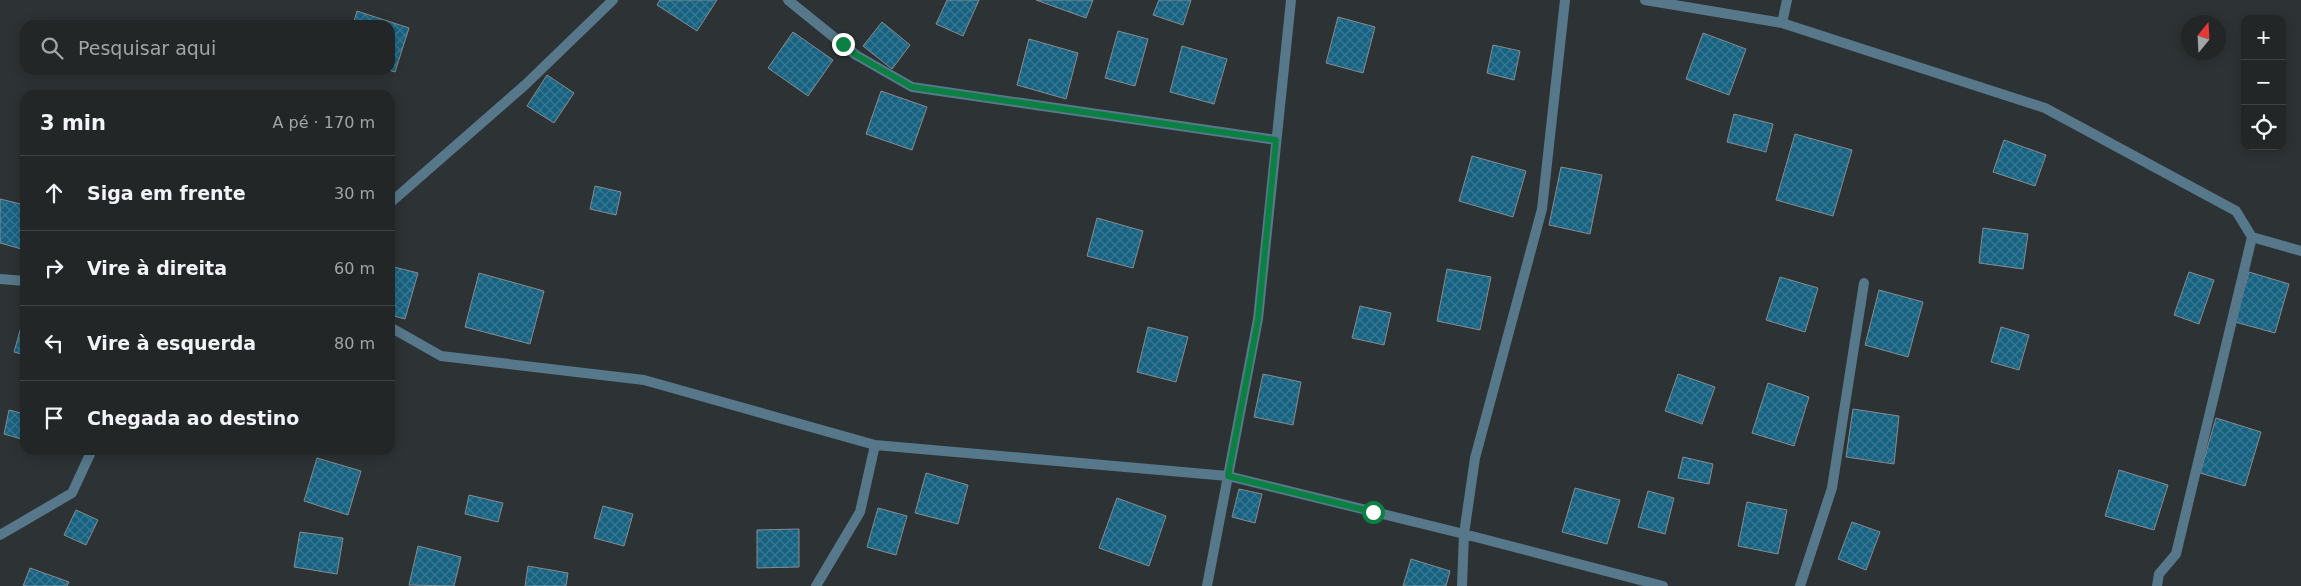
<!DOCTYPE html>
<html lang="pt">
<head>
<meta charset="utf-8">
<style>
  :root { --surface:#222627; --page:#2e3233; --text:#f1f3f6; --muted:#a2a5a7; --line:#3f4344 }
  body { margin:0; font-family:"DejaVu Sans",sans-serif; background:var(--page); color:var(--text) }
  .controls { position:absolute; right:15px; top:15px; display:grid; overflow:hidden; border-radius:10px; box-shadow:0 2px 12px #0003 }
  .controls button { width:45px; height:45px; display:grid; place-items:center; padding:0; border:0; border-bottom:1px solid var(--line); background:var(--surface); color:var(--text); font:25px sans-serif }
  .compass { position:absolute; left:2181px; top:15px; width:45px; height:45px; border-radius:50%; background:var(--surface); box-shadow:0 2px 12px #0003; rotate:18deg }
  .stop { position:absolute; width:15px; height:15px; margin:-11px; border:4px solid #0b8043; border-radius:50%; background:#fff }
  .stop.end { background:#0b8043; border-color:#fff; box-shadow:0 1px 5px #0008 }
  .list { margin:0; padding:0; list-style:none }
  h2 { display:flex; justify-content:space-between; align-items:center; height:65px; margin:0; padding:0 20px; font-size:21px }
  h2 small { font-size:16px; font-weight:400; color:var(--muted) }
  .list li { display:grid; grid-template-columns:32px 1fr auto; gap:15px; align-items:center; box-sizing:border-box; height:75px; padding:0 20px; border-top:1px solid var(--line) }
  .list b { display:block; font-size:19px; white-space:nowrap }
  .list em { font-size:16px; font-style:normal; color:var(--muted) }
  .icon { flex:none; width:28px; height:28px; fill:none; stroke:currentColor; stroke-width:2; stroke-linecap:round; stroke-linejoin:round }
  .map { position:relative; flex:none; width:2301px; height:586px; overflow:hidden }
  .search { position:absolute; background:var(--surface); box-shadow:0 2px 12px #0003; left:20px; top:20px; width:375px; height:55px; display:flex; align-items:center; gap:12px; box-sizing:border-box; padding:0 18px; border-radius:15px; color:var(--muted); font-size:19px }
  .panel { position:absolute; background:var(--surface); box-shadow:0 2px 12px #0003; left:20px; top:90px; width:375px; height:365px; border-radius:15px }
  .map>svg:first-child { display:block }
  .building { fill:url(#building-cross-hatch); stroke:#868b8e }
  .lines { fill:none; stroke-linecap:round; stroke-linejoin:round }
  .street { stroke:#56788a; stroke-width:10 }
  .route { stroke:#0b8043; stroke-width:6 }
</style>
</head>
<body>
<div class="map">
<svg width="2301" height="586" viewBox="0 0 2301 586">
  <defs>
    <pattern id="building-cross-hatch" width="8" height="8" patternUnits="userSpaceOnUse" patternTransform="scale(1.25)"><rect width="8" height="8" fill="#186281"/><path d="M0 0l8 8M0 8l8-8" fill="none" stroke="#397893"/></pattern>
  </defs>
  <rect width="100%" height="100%" fill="#2d3234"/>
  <!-- building -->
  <path class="building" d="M660,0H717L697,31L657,5Z
    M947,0H979L963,36L936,24Z
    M1036,0H1093L1086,18Z
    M1159,0H1191L1183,25L1153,15Z
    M357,11L409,28L395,72L389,70L390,25H353Z
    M1338,17L1375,27L1363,73L1326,63Z
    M882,22L910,45L892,69L863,46Z
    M1118,31L1148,39L1135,86L1105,78Z
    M793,32L833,60L808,96L768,68Z
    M1703,33L1746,49L1729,95L1686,79Z
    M1029,39L1078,53L1066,99L1017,85Z
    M1493,45L1520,51L1514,80L1487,73Z
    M1182,46L1227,59L1214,104L1170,92Z
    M547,75L574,93L554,123L527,106Z
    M881,91L927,107L912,150L866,134Z
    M1734,114L1773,124L1766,152L1727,142Z
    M1795,134L1852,150L1833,216L1776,200Z
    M2004,140L2046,155L2035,186L1993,172Z
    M1472,156L1526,171L1513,217L1459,201Z
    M1561,167L1602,175L1590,234L1549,225Z
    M595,186L621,192L616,215L590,209Z
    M0,199L25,205V250L0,243Z
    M1097,218L1143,231L1133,268L1087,256Z
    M1983,228L2028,234L2023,269L1979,263Z
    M390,266L418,273L405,319L390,315Z
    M1447,269L1491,277L1480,330L1437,321Z
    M2189,272L2214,280L2199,324L2174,315Z
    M2249,272L2289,284L2275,333L2235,322Z
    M479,273L544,291L530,344L465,327Z
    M1780,277L1818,288L1805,332L1766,320Z
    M1879,290L1923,302L1908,357L1865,345Z
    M1360,306L1391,313L1384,345L1352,338Z
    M25,313V355L14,352Z
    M1148,327L1188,337L1176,382L1137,372Z
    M2001,327L2029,335L2019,370L1991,362Z
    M1263,374L1301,382L1293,425L1254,417Z
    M1678,374L1715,387L1702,424L1665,411Z
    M1768,383L1809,397L1794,446L1752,433Z
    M1853,409L1899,416L1894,464L1846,457Z
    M9,410L25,414V440L4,434Z
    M2216,418L2261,432L2245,486L2200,473Z
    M1683,457L1713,464L1709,484L1678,478Z
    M317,458L361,471L348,515L304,501Z
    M2119,470L2168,485L2154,530L2105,516Z
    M926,473L968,485L958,524L915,513Z
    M1575,488L1620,500L1607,544L1562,532Z
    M1239,489L1262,494L1255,523L1232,517Z
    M1648,491L1674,498L1665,534L1638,527Z
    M469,495L503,503L498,522L465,514Z
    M1117,498L1166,516L1149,566L1099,548Z
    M1747,502L1787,510L1778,554L1738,546Z
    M603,506L633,514L624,546L594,538Z
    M878,508L907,516L896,555L867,547Z
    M76,510L98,520L86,545L64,535Z
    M1852,522L1880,532L1866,570L1838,559Z
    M799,529V567L757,568V530Z
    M300,532L343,538L337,574L294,567Z
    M418,546L461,557L454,586L409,585Z
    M1411,559L1450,571L1446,586H1403Z
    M528,566L568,573L566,586H525Z
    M30,568L69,582L67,586H23Z"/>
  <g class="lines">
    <!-- street -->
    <path class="street" d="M788,0L856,55L912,87L1276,140
      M1645,0L1782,23L2045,108L2236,211L2252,237L2301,251
      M1782,23L1787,0
      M390,203L525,85L613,0
      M0,279L25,281
      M390,327L441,356L644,380L875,445L1228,476L1464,534L1663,586
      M0,535L72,493L92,450
      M816,586L860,512L875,445
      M1207,586L1258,319L1291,0
      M1462,586L1464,534L1475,458L1542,209L1565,0
      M1800,586L1832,488L1864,283
      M2157,586L2159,574L2176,554L2252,237"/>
  </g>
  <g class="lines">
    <!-- route -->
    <path class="route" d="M843,44L856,55L912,87L1276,140L1258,320L1228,476L1373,512"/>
  </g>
</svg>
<div class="controls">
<button>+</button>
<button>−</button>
<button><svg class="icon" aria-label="locate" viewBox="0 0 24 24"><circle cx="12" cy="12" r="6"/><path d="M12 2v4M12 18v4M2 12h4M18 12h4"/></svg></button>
</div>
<svg class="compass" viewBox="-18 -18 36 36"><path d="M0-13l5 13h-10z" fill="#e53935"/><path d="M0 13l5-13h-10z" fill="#a2a5a7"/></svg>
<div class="stop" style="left:1373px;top:512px"></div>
<div class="stop end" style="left:843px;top:44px"></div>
<div class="search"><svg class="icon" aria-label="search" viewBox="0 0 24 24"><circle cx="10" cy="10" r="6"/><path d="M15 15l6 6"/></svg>Pesquisar aqui</div>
<section class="panel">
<h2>3 min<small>A pé · 170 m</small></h2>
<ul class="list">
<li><svg class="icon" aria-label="ahead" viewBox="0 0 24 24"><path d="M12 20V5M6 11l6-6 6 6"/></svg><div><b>Siga em frente</b></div><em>30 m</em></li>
<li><svg class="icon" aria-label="right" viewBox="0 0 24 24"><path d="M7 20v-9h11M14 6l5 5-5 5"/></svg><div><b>Vire à direita</b></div><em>60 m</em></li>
<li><svg class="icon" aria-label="left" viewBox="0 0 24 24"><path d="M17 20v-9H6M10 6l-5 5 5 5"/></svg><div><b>Vire à esquerda</b></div><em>80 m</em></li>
<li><svg class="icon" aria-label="arrive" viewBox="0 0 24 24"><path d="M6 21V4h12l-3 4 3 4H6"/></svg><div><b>Chegada ao destino</b></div></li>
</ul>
</section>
</div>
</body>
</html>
